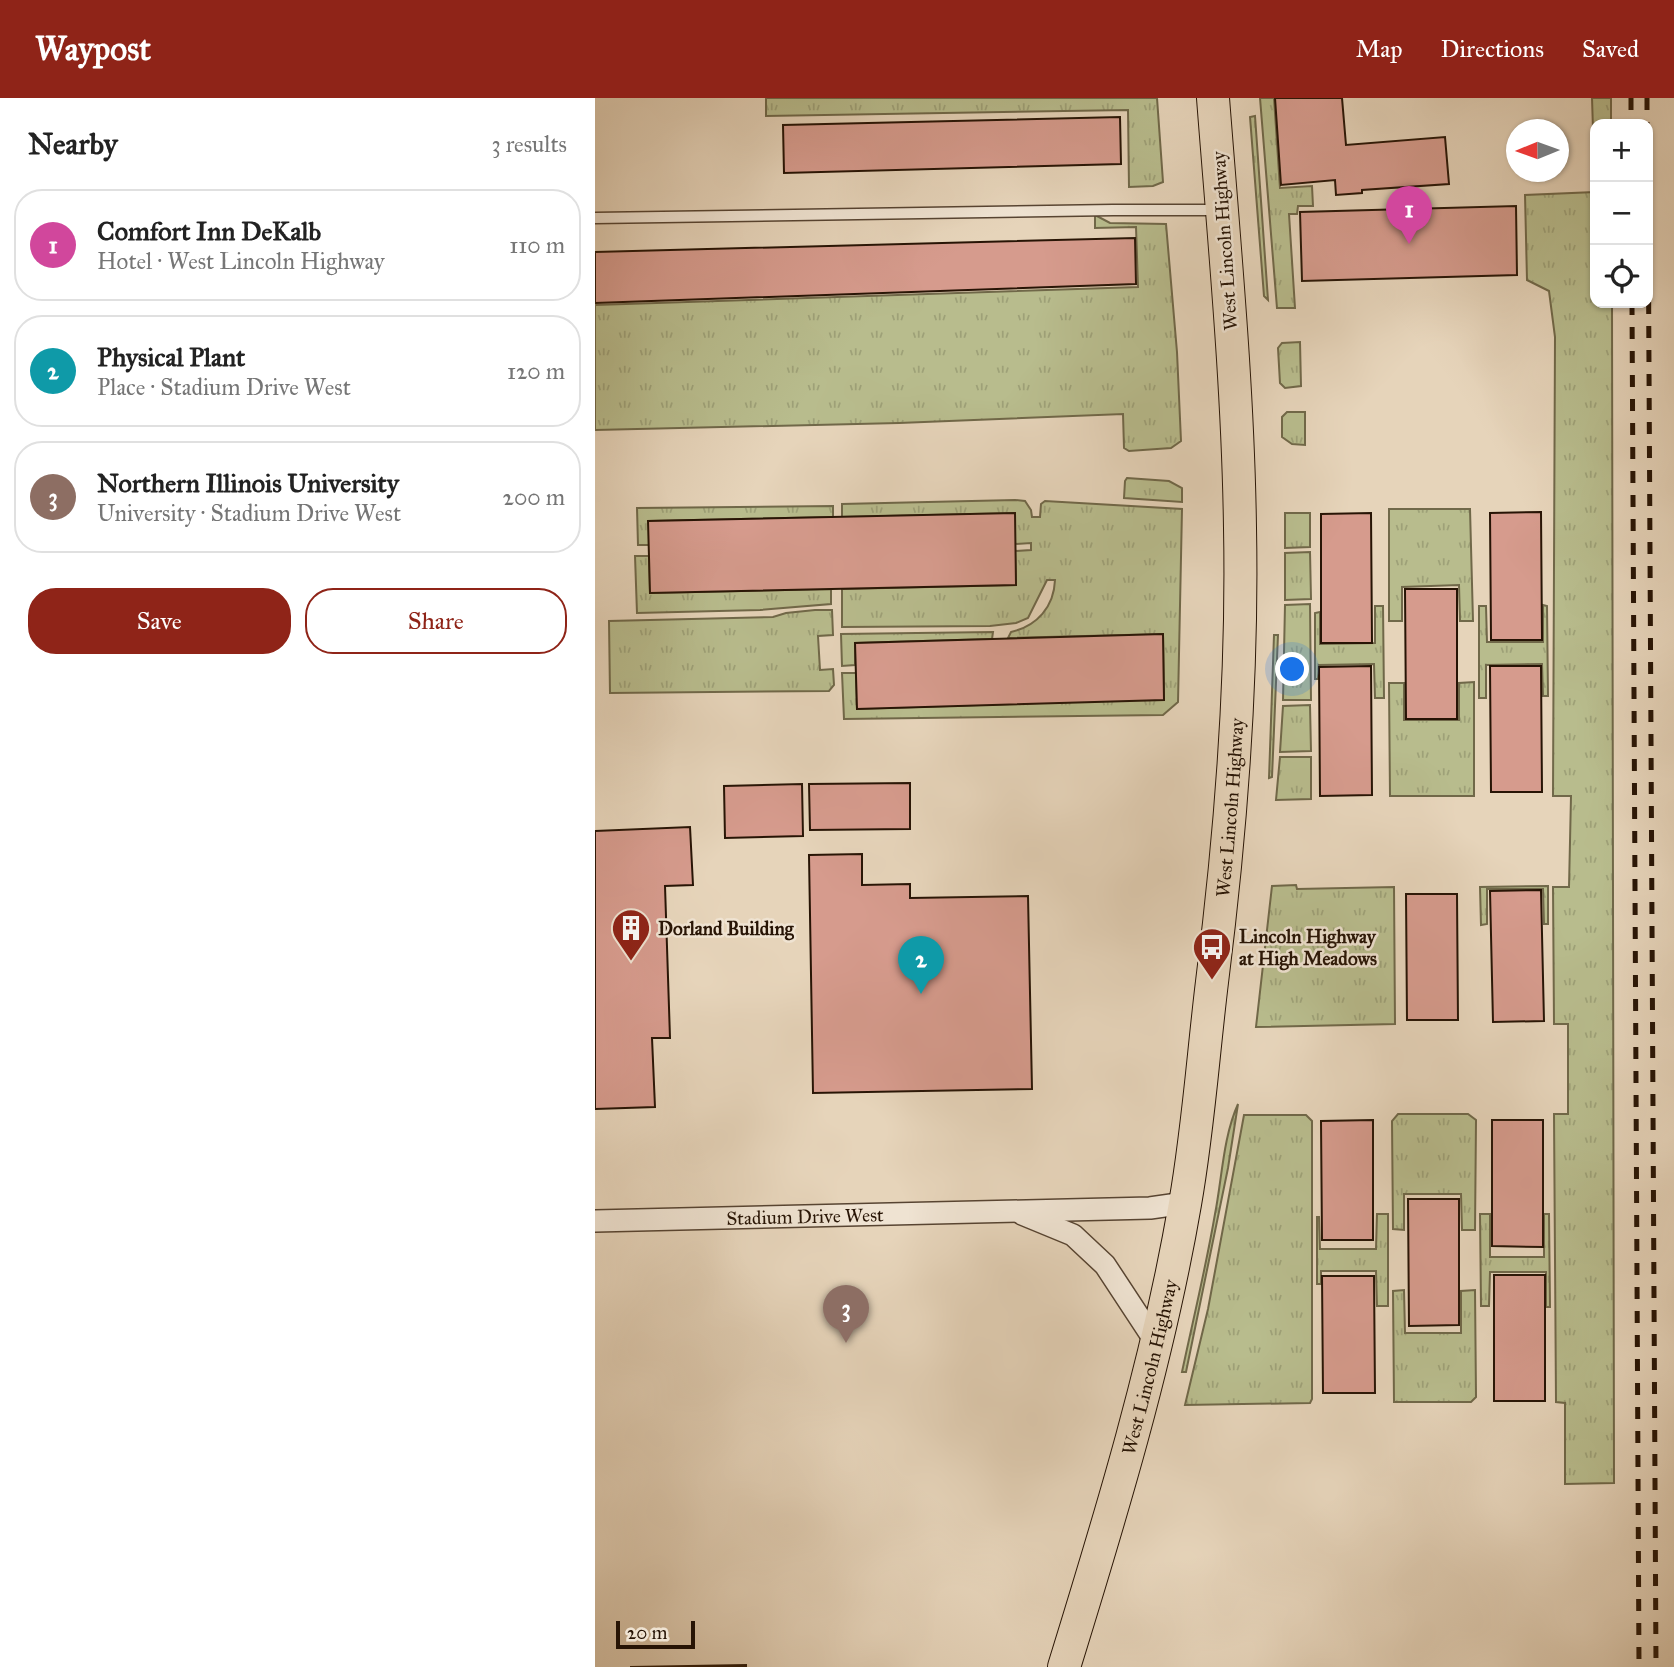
<!DOCTYPE html>
<html lang="en">
<head>
<meta charset="utf-8">
<style>
  :root { --surface:#fff; --page:#f6f6f6; --text:#222; --muted:#767676; --line:#e0e0e0; --accent:#8f2418 }
  body { margin:0; font-family:"IM FELL Great Primer",serif; background:var(--page); color:var(--text) }
  .controls { position:absolute; right:21px; top:21px; display:grid; overflow:hidden; border-radius:14px; box-shadow:0 2px 5px #0004 }
  .controls button { width:63px; height:63px; display:grid; place-items:center; padding:0; border:0; border-bottom:2px solid var(--line); background:var(--surface); color:var(--text); font:35px sans-serif }
  .compass { position:absolute; left:911px; top:21px; width:63px; height:63px; border-radius:50%; background:var(--surface); box-shadow:0 2px 5px #0004; rotate:269deg }
  .scale { position:absolute; left:21px; bottom:18px; width:79px; box-sizing:border-box; padding-left:7px; border:4px solid #271405; border-top:0; font-size:19px; line-height:24px; white-space:nowrap; color:#271405; -webkit-text-stroke:5px #efe3d2; paint-order:stroke }
  .you { position:absolute; left:698px; top:572px; width:24px; height:24px; margin:-18px; border:5px solid #fff; border-radius:50%; background:#1a73e8; box-shadow:0 0 0 10px #1a73e833 }
  .badge { display:grid; place-items:center; width:46px; height:46px; border-radius:50%; background:var(--accent); color:#fff; font-size:23px; font-weight:700 }
  .pin { position:absolute; translate:-50% -58px; filter:drop-shadow(0 2px 4px #0008) }
  .pin::after { content:''; position:absolute; top:37px; width:24px; height:21px; background:inherit; clip-path:polygon(0 0,100% 0,50% 100%) }
  .list { margin:0; padding:0; list-style:none }
  h2 { display:flex; justify-content:space-between; align-items:center; height:91px; margin:0; padding:0 28px; font-size:30px }
  h2 small { font-size:23px; font-weight:400; color:var(--muted) }
  .list li { display:grid; grid-template-columns:46px 1fr auto; gap:21px; align-items:center; box-sizing:border-box; height:112px; margin:0 14px 14px; padding:0 14px; border:2px solid var(--line); border-radius:28px }
  .list b { display:block; font-size:26px; white-space:nowrap }
  .list p { margin:0; font-size:23px; white-space:nowrap; color:var(--muted) }
  .list em { font-size:23px; font-style:normal; color:var(--muted) }
  .actions { display:flex; gap:14px; padding:21px 28px }
  .actions a { flex:1; padding:16px 0; border:2px solid var(--accent); border-radius:28px; text-align:center; font-size:24px; color:var(--accent) }
  .actions .main { background:var(--accent); color:#fff }
  .icon { flex:none; width:38px; height:38px; fill:none; stroke:currentColor; stroke-width:2; stroke-linecap:round; stroke-linejoin:round }
  .map { position:relative; flex:none; width:1079px; height:1569px; overflow:hidden }
  header { display:flex; align-items:center; gap:42px; box-sizing:border-box; height:98px; padding:0 35px; background:var(--accent); color:#fff }
  header strong { font-size:33px }
  nav { display:flex; gap:38px; margin-inline-start:auto; font-size:24px }
  main { display:flex }
  aside { flex:1; background:var(--surface) }
  .map>svg:first-child { display:block }
  .grass { fill:url(#grass-tufts); stroke:#706849; stroke-width:2 }
  .building { fill:#d69b8d; stroke:#271405; stroke-width:2 }
  .lines { fill:none; stroke-linecap:round; stroke-linejoin:round }
  .service-casing { stroke:#574432; stroke-width:13 }
  .minor-casing { stroke:#574432; stroke-width:24 }
  .primary-casing { stroke:#271405; stroke-width:34 }
  .service { stroke:#efe3d2; stroke-width:10 }
  .minor { stroke:#efe3d2; stroke-width:21 }
  .primary { stroke:#e6d4ba; stroke-width:32 }
  .rail { stroke:#271405; stroke-width:5; stroke-dasharray:12 12; stroke-linecap:butt }
  .labels { text-anchor:middle; stroke-width:5; stroke-linejoin:round; paint-order:stroke }
  .street-label { font-size:19px; fill:#271405; stroke:#efe3d2 }
  .poi-label { font-size:19px; font-weight:bold; fill:#271405; stroke:#efe3d2; text-anchor:start }
</style>
</head>
<body>
<header>
<strong>Waypost</strong>
<nav><a>Map</a><a>Directions</a><a>Saved</a></nav>
</header>
<main>
<aside>
<h2>Nearby<small>3 results</small></h2>
<ul class="list">
<li><span class="badge" style="background:#d1479c">1</span><div><b>Comfort Inn DeKalb</b><p>Hotel · West Lincoln Highway</p></div><em>110 m</em></li>
<li><span class="badge" style="background:#0f9aa8">2</span><div><b>Physical Plant</b><p>Place · Stadium Drive West</p></div><em>120 m</em></li>
<li><span class="badge" style="background:#8d6e63">3</span><div><b>Northern Illinois University</b><p>University · Stadium Drive West</p></div><em>200 m</em></li>
</ul>
<div class="actions"><a class="main">Save</a><a>Share</a></div>
</aside>
<div class="map">
<svg width="1079" height="1569" viewBox="0 0 1079 1569">
  <defs>
    <pattern id="grass-tufts" width="24" height="20" patternUnits="userSpaceOnUse" patternTransform="scale(1.75)"><rect width="24" height="20" fill="#b8bc8d"/><path d="M3 7l-1-3M5 7V3M7 7l1-3M15 17l-1-3M17 17v-4M19 17l1-3" fill="none" stroke="#9ea178"/></pattern>
  </defs>
  <rect width="100%" height="100%" fill="#e6d4ba"/>
  <filter id="stains"><feTurbulence type="fractalNoise" baseFrequency=".00286" numOctaves="4"/><feColorMatrix values="0 0 0 0 .2 0 0 0 0 .09 0 0 0 0 .02 0 0 0 .5 -.17"/></filter>
  <radialGradient id="worn" r=".72"><stop offset=".6" stop-color="#630" stop-opacity="0"/><stop offset="1" stop-color="#630" stop-opacity=".3"/></radialGradient>
  <!-- grass -->
  <path class="grass" d="M171,0H562L568,84L558,88L534,89L533,12L171,18Z
    M665,0H679L685,90L717,88L718,108H703L702,116H694L700,210H682Z
    M997,0H1016V26H1000V205H1017L1019,1385L970,1386V1305L961,1304L959,1016H973V926H959L958,789H974L976,698H958L960,239L954,193L932,182L930,97L1000,94Z
    M660,18L673,202L669,198L655,19Z
    M500,117L515,125L571,126L582,254L586,343L576,350L534,353L529,350L528,316L304,325L0,332V207L543,189L541,129L500,130Z
    M705,244L706,288L690,290L685,285L683,250L687,245Z
    M692,314H710V347L697,346L687,339V319Z
    M532,380L574,383L587,390V404L529,400L530,383Z
    M420,402L430,403L436,412L437,419H445L446,406L450,403L587,411L583,604L568,617L249,621L247,575H261L262,611L569,601L568,536L413,540L416,534C442,528 459,509 460,482H452L433,520L421,525L395,528L247,529V491L421,487L420,453L436,452V445L420,446L419,415L247,419V406Z
    M238,408V419L54,423V447H43L42,410Z
    M794,411H875L878,523H865L864,487L807,489V523H794Z
    M690,415H715V449L690,450Z
    M715,454L716,501L690,502V455Z
    M40,458H54L55,495L236,491V506L165,512L42,515Z
    M715,506L716,602H688L690,507Z
    M948,507L952,508L953,598H948L947,566L891,567V600H884V508H891L892,544H948Z
    M780,508H788L789,600H780L779,566L724,567L723,581H720V515L725,514V546L780,545Z
    M220,512H237L238,537L223,538L225,572L238,571L239,587L234,593L15,595L14,523L178,519L191,515Z
    M398,534L397,541L260,545V567L247,568L246,536Z
    M679,537H683L677,679L674,680Z
    M879,584V698H795L794,585H809V622H864V585Z
    M715,607L716,653L685,654L688,608Z
    M685,659H716V701L681,702Z
    M701,787L702,791L799,789L800,926L661,929L677,788Z
    M953,788V826H949L948,791H892V826L886,827L885,789Z
    M643,1006L633,1070L591,1274H587C598,1222 611,1169 620,1116C627,1081 628,1039 643,1006Z
    M803,1016H873L881,1022L880,1132H867L866,1096H809V1132L798,1131L797,1023Z
    M649,1017H711L717,1023V1301L715,1305L590,1307L613,1211Z
    M782,1116H793V1208H782L781,1173H726V1186H722V1119H724L725,1151H781Z
    M885,1116H895V1159H949V1116H954L955,1209H951V1174H895L894,1208H886Z
    M809,1192L810,1235H866V1193L880,1192L881,1299L876,1304H799L798,1193Z"/>
  <!-- building -->
  <path class="building" d="M680,0H747L751,47L850,39L854,86L767,92V95L741,97L740,82L686,87Z
    M525,19L526,66L189,75L188,27Z
    M921,108L922,177L707,183L705,114Z
    M540,140L541,186L0,205V154Z
    M946,414L947,542H896L895,415Z
    M420,415L421,487L55,495L53,423Z
    M776,415L777,545H726V416Z
    M810,491H862V621H811Z
    M568,536L569,602L262,611L260,545Z
    M776,568L777,697L725,698L724,569Z
    M895,568H946L947,694H896Z
    M315,685V731L215,732L214,686Z
    M207,686L208,738L130,740L129,688Z
    M95,729L98,787L70,788L75,940H57L60,1009L0,1011V733Z
    M267,756V787L315,786V800L433,798L437,991L218,995L214,757Z
    M946,792L949,923L898,924L895,793Z
    M811,796H862L863,922H812Z
    M778,1022V1142H727L726,1023Z
    M897,1022H948V1149L897,1148Z
    M813,1101H864V1227L814,1228Z
    M899,1177H950V1303H899Z
    M727,1178H779L780,1295H728Z
    M151,1567V1569H35Z"/>
  <g class="lines">
    <!-- service casing -->
    <g class="service-casing">
      <path id="service" d="M0,120L518,112H624"/>
    </g>
    <!-- minor casing -->
    <g class="minor-casing">
      <g id="minor">
        <path d="M427,1116L478,1137L510,1167L560,1243"/>
        <path id="s1" d="M0,1123L555,1110L590,1105"/>
      </g>
    </g>
    <!-- primary casing -->
    <g class="primary-casing">
      <g id="primary">
        <path id="s2" d="M469,1569C516,1417 563,1263 590,1106C603,1033 608,958 617,884C636,734 648,581 645,430C643,287 629,143 618,0"/>
      </g>
    </g>
    <!-- service -->
    <use href="#service" class="service"/>
    <!-- minor -->
    <use href="#minor" class="minor"/>
    <!-- primary -->
    <use href="#primary" class="primary"/>
    <!-- rail -->
    <path class="rail" d="M1036,0V26
      M1052,0V26
      M1053,84L1061,1569
      M1037,205L1044,1569"/>
  </g>
  <!-- icons -->
  <defs>
    <g id="building-pin" transform="scale(2.0125)"><path d="M0 17L-7.5 6A9.5 9.5 0 1 1 7.5 6Z" fill="#8f2418" stroke="#efe3d2"/><path d="M-4-6H4V6H1V3H-1V6H-4ZM-2.5-4.3h1.7v1.8h-1.7ZM.8-4.3h1.7v1.8H.8ZM-2.5-1h1.7V.8h-1.7ZM.8-1h1.7V.8H.8Z" fill="#fff"/></g>
    <g id="bus-pin" transform="scale(2.0125)"><path d="M0 17L-7.5 6A9.5 9.5 0 1 1 7.5 6Z" fill="#8f2418" stroke="#efe3d2"/><path d="M-5-6H5V4H4V6H2V4H-2V6H-4V4H-5ZM-3.5-4V0h7V-4ZM-3.5 1.2v1.5H-2V1.2ZM2 1.2v1.5H3.5V1.2Z" fill="#fff"/></g>
  </defs>
  <g fill-rule="evenodd">
    <use href="#building-pin" x="36" y="830"/>
    <use href="#bus-pin" x="617" y="849"/>
  </g>
  <g class="labels">
    <!-- street labels -->
    <g class="street-label">
      <text transform="translate(629 143) rotate(-94)" y="7">West Lincoln Highway</text>
      <text dy="7" stroke="none"><textPath href="#s2" startOffset="878">West Lincoln Highway</textPath></text>
      <text dy="7" stroke="none"><textPath href="#s1" startOffset="210">Stadium Drive West</textPath></text>
      <text dy="7" stroke="none"><textPath href="#s2" startOffset="312">West Lincoln Highway</textPath></text>
    </g>
    <!-- poi labels -->
    <g class="poi-label">
      <text x="63" y="837">Dorland Building</text>
      <text x="644" y="845">Lincoln Highway<tspan x="644" dy="22">at High Meadows</tspan></text>
    </g>
  </g>
  <rect width="100%" height="100%" filter="url(#stains)"/>
  <rect width="100%" height="100%" fill="url(#worn)"/>
</svg>
<div class="controls">
<button>+</button>
<button>−</button>
<button><svg class="icon" aria-label="locate" viewBox="0 0 24 24"><circle cx="12" cy="12" r="6"/><path d="M12 2v4M12 18v4M2 12h4M18 12h4"/></svg></button>
</div>
<svg class="compass" viewBox="-18 -18 36 36"><path d="M0-13l5 13h-10z" fill="#e53935"/><path d="M0 13l5-13h-10z" fill="#767676"/></svg>
<div class="scale">20 m</div>
<div class="you"></div>
<div class="pin badge" style="left:814px;top:146px;background:#d1479c">1</div>
<div class="pin badge" style="left:326px;top:896px;background:#0f9aa8">2</div>
<div class="pin badge" style="left:251px;top:1245px;background:#8d6e63">3</div>
</div>
</main>
</body>
</html>
